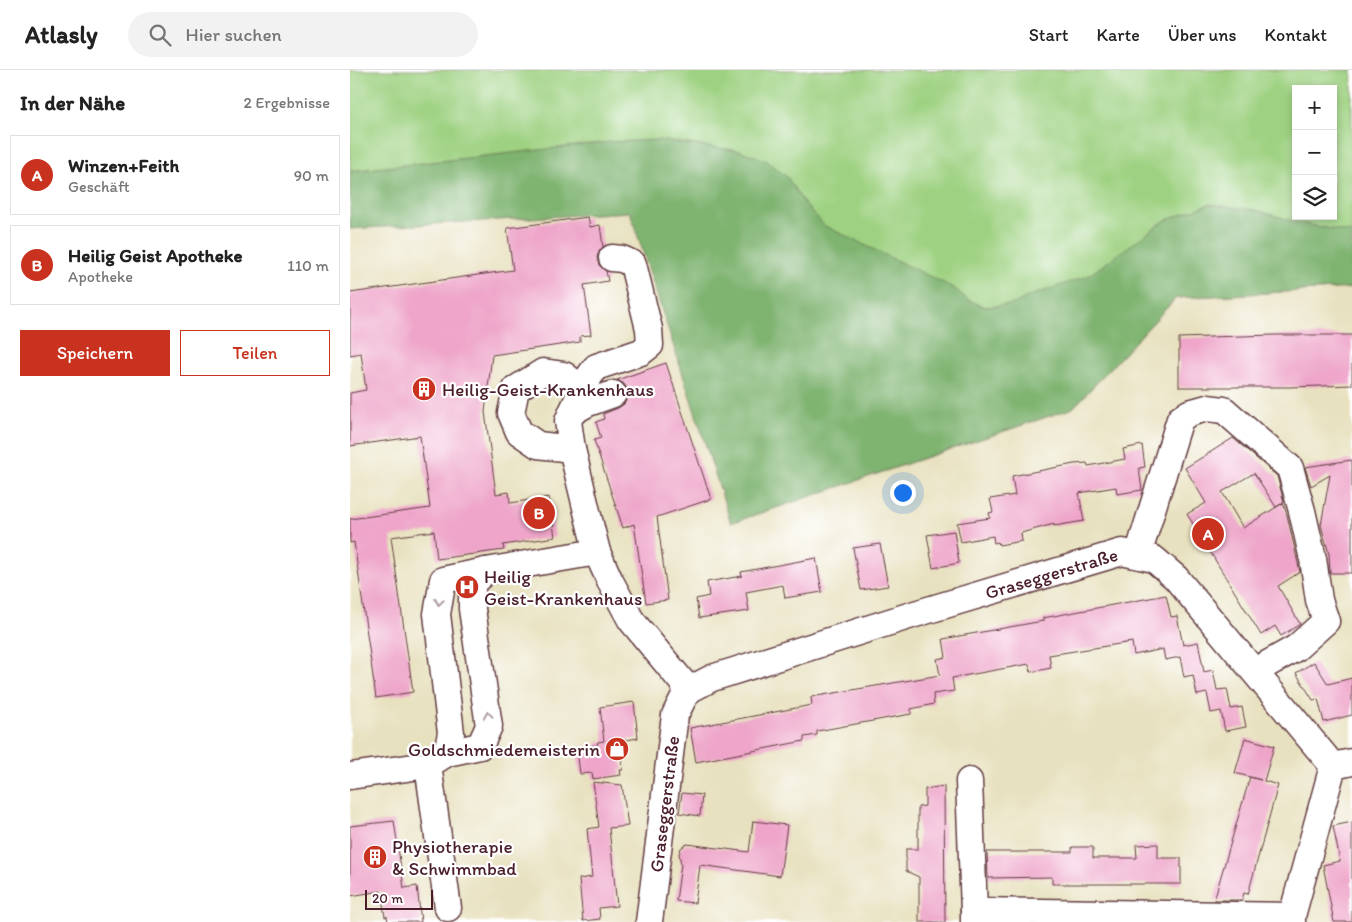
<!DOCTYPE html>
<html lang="de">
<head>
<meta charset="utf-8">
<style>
  :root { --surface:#fff; --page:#f2f2f2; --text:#222; --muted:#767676; --line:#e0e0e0; --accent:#c8321e }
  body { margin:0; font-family:Itim,sans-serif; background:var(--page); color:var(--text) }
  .controls { position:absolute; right:15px; top:15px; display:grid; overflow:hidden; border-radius:0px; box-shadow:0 2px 8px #0003 }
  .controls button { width:45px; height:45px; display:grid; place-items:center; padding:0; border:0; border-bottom:1px solid var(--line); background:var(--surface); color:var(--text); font:25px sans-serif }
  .scale { position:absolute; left:15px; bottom:12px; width:68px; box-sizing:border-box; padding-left:5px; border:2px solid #4a1f2b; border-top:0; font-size:14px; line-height:18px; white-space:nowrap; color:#4a1f2b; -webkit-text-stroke:4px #fff; paint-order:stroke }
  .you { position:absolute; left:552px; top:422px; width:18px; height:18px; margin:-12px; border:4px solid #fff; border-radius:50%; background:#1a73e8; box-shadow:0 0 0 8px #1a73e833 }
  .badge { display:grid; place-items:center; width:32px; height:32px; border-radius:50%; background:var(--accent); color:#fff; font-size:16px; font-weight:700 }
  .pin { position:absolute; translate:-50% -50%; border:2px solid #fff; box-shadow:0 1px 5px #0006 }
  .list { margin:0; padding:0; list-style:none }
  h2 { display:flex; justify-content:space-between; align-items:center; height:65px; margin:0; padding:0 20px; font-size:21px }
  h2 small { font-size:16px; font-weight:400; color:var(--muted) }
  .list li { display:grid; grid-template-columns:32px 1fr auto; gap:15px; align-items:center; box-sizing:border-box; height:80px; margin:0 10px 10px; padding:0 10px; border:1px solid var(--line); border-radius:0px }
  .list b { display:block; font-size:19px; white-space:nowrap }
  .list p { margin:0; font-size:16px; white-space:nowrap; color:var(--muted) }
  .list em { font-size:16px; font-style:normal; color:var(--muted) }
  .actions { display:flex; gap:10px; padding:15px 20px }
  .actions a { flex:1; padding:11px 0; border:1px solid var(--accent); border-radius:0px; text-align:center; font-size:18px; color:var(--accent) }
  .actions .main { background:var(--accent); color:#fff }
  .icon { flex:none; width:28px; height:28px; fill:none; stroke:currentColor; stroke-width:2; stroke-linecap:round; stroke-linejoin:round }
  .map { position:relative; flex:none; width:1002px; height:852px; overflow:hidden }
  header { display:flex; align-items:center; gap:30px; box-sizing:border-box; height:70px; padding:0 25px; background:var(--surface); border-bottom:1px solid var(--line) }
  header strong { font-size:24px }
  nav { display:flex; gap:28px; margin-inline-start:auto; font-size:18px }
  .search { width:350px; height:45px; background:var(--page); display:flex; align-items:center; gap:12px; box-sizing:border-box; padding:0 18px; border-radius:28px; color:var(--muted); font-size:19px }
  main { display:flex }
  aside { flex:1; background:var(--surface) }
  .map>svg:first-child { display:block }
  .green { fill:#9ed181; stroke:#747856; fill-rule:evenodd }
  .forest { fill:#7eb36f; stroke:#64694d }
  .building { fill:#eea5c9 }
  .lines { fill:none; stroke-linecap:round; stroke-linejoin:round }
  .minor-casing { stroke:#623c41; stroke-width:29 }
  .minor { stroke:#fff; stroke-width:26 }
  .oneway { stroke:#ae9aa0 }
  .labels { text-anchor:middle; stroke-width:4.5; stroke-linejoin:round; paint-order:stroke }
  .poi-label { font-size:19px; fill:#4a1f2b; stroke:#fff; text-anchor:start }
  .street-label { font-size:19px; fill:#4a1f2b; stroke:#fff }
</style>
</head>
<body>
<header>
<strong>Atlasly</strong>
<div class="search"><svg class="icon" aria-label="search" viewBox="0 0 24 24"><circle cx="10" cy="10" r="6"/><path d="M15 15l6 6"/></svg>Hier suchen</div>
<nav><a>Start</a><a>Karte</a><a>Über uns</a><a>Kontakt</a></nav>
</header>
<main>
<aside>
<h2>In der Nähe<small>2 Ergebnisse</small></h2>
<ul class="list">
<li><span class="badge">A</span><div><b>Winzen+Feith</b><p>Geschäft</p></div><em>90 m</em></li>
<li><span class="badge">B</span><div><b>Heilig Geist Apotheke</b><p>Apotheke</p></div><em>110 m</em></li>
</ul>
<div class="actions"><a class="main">Speichern</a><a>Teilen</a></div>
</aside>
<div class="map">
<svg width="1002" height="852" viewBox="0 0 1002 852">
  <rect width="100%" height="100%" fill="#fff"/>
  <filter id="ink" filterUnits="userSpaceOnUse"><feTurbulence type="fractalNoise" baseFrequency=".02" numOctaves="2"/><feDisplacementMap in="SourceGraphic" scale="10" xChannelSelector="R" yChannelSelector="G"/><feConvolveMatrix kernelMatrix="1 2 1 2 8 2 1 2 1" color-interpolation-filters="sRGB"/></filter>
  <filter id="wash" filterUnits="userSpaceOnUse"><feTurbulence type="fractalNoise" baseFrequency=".0096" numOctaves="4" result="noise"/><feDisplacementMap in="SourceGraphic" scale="20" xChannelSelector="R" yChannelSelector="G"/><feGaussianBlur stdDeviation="1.12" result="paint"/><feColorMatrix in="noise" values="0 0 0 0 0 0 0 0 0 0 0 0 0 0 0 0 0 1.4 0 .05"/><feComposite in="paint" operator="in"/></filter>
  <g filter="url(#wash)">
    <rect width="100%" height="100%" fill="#e8e1bf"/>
    <!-- green -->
    <path class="green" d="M0,0H1002V218L826,228L723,338L381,453L260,73L0,101ZM946,19H983V146H946Z"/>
    <!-- forest -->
    <path class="forest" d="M308,70L391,81L416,90L437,107L455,135L475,156L604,218L618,230L635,237L664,234L679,226L738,206L814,151L859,134L905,140L950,153L1002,163V218L826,228L723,338L381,453L280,142L0,159V101L260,72Z"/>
    <g id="blocks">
      <!-- building -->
      <path class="building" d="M238,147L240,157L250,155L253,177L250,180L247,187L249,195L256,201L258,211L234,215L241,265L230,266V272L142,285L135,342L146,424L159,422L160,433L199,427L205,467L153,475L154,480L87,489L84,461L41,467L63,622L26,628L4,472L0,473V449L80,438L70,366L0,376V323L16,320L11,283L0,285V223L163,200L157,158Z
        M924,265H1002V315L940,317H829V268Z
        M316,293L361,429L307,447L318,530L296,533L284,454L273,458L244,370L251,368L246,352L254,349L253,344L268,338L274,334L278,327L277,318L273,313L267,310Z
        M883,368L927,406L934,432L926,437L904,403L872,422L893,458L933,433L937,445L950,502L928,516L950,554L931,566L925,556L911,565L837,444L856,433L835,398Z
        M792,375L795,397L789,398L792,420L767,424L766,417L729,423L734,451L704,456V454L671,463L672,471L649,475L648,472L644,473L643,466L611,472L607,453L640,448L639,443L643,442L640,429L665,425L662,406L724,394L737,393L738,396L775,389L773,379Z
        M1002,390V503H980L979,484L971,455L980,405L961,416L955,397Z
        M604,461L609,493L583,498L577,465Z
        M530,474L538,516L511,520L503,478Z
        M466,488L472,522L435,528L433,515L396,522L399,541L349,548L346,529L359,526L357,512L392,506L391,502Z
        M816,525L821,547L827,546L833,575L848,572L854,602L863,600L867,620L877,619L881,639L892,637L896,657L875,661L871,641L861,643L857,623L847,625L843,605L834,607L830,587L815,590L813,579L784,585L782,572L699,585L701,598L681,602L679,594L602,608L604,621L583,624L584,634L561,639V644L467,661V665L454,667V671L346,692L340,658L462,635L461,627L590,605L587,589L596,587L593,569L693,551V548Z
        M964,592L978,614L1002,608V645L974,652L968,629L963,630L946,603Z
        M284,632L288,668L270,671L273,700H270L271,705L243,709L242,703L230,704L227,678L247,675L248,672L254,671L250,637Z
        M895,668L924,676L914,711L928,715L898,824L894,823L892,830H864L900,707L911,710L885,703Z
        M243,712L272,715L278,756L259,758L267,836L249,838L250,849L233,851L229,809L242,807L237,759L249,757Z
        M594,716L595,852H569V807L556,801V779H568V737L575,736V719Z
        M332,723L352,725L350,746L329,743Z
        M44,751L54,818L67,816L71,852H38L37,846L35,847L31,821L0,826V756Z
        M403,751L437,755L430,806L350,795L345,833L326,831L331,794L329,784L331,778L337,774L399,782Z
        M1002,752V852H984L973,795L990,791L983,756Z
        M808,774V788H831V814H702V807L638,808L637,782H722V777H743V788H787L786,775Z"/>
    </g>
  </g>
  <g filter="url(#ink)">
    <use href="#blocks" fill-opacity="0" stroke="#623c41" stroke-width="1"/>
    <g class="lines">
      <!-- minor casing -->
      <g class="minor-casing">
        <g id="minor">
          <path d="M262,188L272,189L283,194L299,259L300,275L291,282L246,297L236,311L218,351L222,379L239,450L247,482L260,511L281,550L339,620L333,629L325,645L299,852"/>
          <path d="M222,342L238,333L263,324"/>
          <path d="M222,379L188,375L169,362L161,343L166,319L193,302L214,305L233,320"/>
          <path d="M788,485L830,349L839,343L857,338L874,340L940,398L952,441L963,489L969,530L976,551L946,578L905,601"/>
          <path id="s1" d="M339,620L362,608L565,544L772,482L804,489L826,508L983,696"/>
          <path d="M97,683L101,663L87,544L93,510L136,501L247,482"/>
          <path d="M78,695L98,838"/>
          <path d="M0,706L78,695L97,683L130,676L139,656L122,539V513L136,501"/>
          <path d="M619,711L624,841"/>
          <path d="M624,852V841L942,846"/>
          <path d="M942,852V846L983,696L1002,692"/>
        </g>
      </g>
      <!-- minor -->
      <use href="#minor" class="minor"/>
    </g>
    <!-- one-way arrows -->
    <defs><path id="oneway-chevron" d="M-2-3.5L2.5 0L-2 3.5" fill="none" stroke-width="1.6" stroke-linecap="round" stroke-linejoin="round" transform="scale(1.25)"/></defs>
    <g class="oneway">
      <use href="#oneway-chevron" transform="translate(89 532) rotate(100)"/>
      <use href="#oneway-chevron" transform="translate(138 645) rotate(-98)"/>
    </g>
  </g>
  <!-- icons -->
  <defs>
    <g id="building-disc" transform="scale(1.25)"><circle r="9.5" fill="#c8321e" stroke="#fff"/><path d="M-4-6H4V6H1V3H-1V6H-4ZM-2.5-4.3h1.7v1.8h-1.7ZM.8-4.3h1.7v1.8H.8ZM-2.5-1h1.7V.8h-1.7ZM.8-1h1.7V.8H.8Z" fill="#fff"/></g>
    <g id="hospital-disc" transform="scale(1.25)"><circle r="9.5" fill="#c8321e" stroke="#fff"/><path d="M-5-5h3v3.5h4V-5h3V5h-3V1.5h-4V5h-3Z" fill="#fff"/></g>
    <g id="shop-disc" transform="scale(1.25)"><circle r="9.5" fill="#c8321e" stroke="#fff"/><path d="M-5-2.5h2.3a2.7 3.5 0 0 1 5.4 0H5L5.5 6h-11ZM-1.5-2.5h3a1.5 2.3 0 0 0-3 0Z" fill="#fff"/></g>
  </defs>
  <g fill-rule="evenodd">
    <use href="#building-disc" x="74" y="319"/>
    <use href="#hospital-disc" x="117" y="517"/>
    <use href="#shop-disc" x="267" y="679"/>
    <use href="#building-disc" x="25" y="787"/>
  </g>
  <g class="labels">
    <!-- poi labels -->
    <g class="poi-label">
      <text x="92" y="326">Heilig-Geist-Krankenhaus</text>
      <text x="134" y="513">Heilig<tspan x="134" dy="22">Geist-Krankenhaus</tspan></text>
      <text x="250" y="686" text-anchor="end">Goldschmiedemeisterin</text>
      <text x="42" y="783">Physiotherapie<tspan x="42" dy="22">&amp; Schwimmbad</tspan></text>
    </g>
    <!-- street labels -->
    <g class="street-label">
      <text dy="7" stroke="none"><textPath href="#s1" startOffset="381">Graseggerstraße</textPath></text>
      <text transform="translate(314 734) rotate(-83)" y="7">Graseggerstraße</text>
    </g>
  </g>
</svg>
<div class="controls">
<button>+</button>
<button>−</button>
<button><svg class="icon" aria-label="layers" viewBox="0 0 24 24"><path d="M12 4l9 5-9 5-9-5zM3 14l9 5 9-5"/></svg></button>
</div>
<div class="scale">20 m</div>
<div class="you"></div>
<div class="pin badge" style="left:858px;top:464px">A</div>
<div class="pin badge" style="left:189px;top:443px">B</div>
</div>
</main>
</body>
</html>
